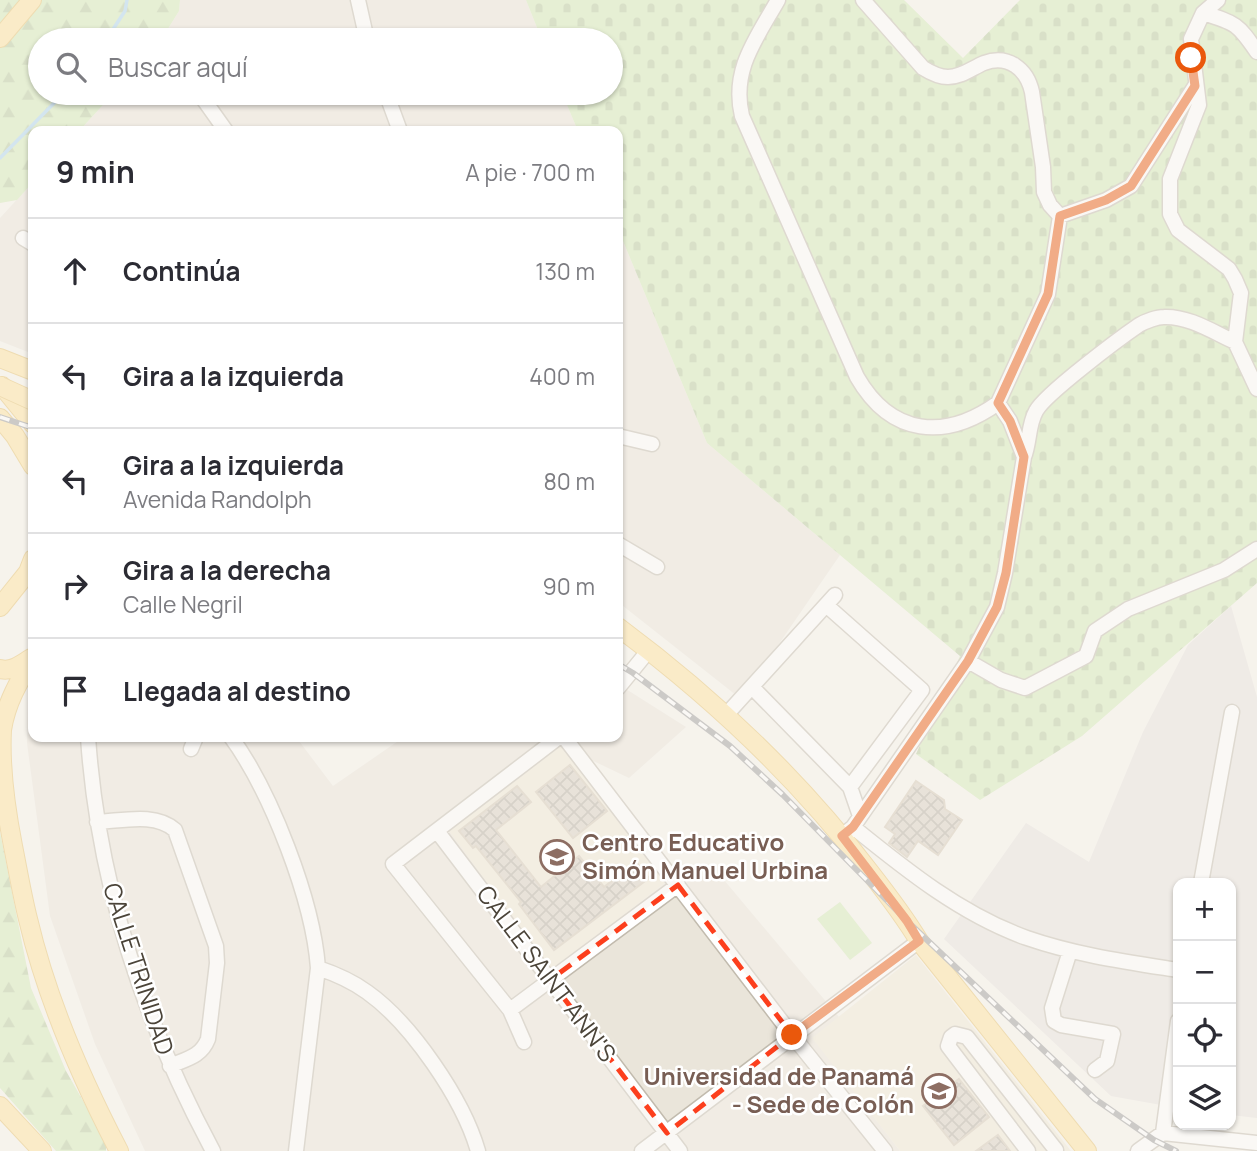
<!DOCTYPE html>
<html lang="es">
<head>
<meta charset="utf-8">
<style>
  :root { --surface:#fff; --page:#f7f7f7; --text:#2b2b33; --muted:#7c7c81; --line:#e1e1e2 }
  body { margin:0; font-family:Manrope,sans-serif; background:var(--page); color:var(--text) }
  .controls { position:absolute; right:21px; bottom:21px; display:grid; overflow:hidden; border-radius:14px; box-shadow:0 2px 5px #0004 }
  .controls button { width:63px; height:63px; display:grid; place-items:center; padding:0; border:0; border-bottom:2px solid var(--line); background:var(--surface); color:var(--text); font:35px sans-serif }
  .stop { position:absolute; width:21px; height:21px; margin:-16px; border:5px solid #ea580c; border-radius:50%; background:#fff }
  .stop.end { background:#ea580c; border-color:#fff; box-shadow:0 2px 7px #0008 }
  .list { margin:0; padding:0; list-style:none }
  h2 { display:flex; justify-content:space-between; align-items:center; height:91px; margin:0; padding:0 28px; font-size:30px }
  h2 small { font-size:23px; font-weight:400; color:var(--muted) }
  .list li { display:grid; grid-template-columns:46px 1fr auto; gap:21px; align-items:center; box-sizing:border-box; height:105px; padding:0 28px; border-top:2px solid var(--line) }
  .list b { display:block; font-size:26px; white-space:nowrap }
  .list p { margin:0; font-size:23px; white-space:nowrap; color:var(--muted) }
  .list em { font-size:23px; font-style:normal; color:var(--muted) }
  .icon { flex:none; width:38px; height:38px; fill:none; stroke:currentColor; stroke-width:2; stroke-linecap:round; stroke-linejoin:round }
  .map { position:relative; flex:none; width:1257px; height:1151px; overflow:hidden }
  .search { position:absolute; background:var(--surface); box-shadow:0 2px 5px #0004; left:28px; top:28px; width:595px; height:77px; display:flex; align-items:center; gap:18px; box-sizing:border-box; padding:0 24px; border-radius:38px; color:var(--muted); font-size:26px }
  .panel { position:absolute; background:var(--surface); box-shadow:0 2px 5px #0004; left:28px; top:126px; width:595px; height:616px; border-radius:14px }
  .map>svg:first-child { display:block }
  .residential { fill:#eae5da }
  .industrial { fill:#e6e2dd }
  .education { fill:#efe8d6 }
  .grass { fill:#d2eab5 }
  .forest { fill:url(#forest-firs) }
  .cemetery { fill:url(#cemetery-stones) }
  .lines { fill:none; stroke-linecap:round; stroke-linejoin:round }
  .stream { stroke:#a9d4f2; stroke-width:3.5 }
  .building { fill:url(#building-cross-hatch); stroke:#d3c7b4; stroke-width:2 }
  .minor-casing { stroke:#c2bbae; stroke-width:17 }
  .major-casing { stroke:#e6c16a; stroke-width:20 }
  .minor { stroke:#fff; stroke-width:14 }
  .major { stroke:#ffe39c; stroke-width:18 }
  .rail-casing { stroke:#9a9a9a; stroke-width:6 }
  .rail { stroke:#fff; stroke-width:3.5; stroke-dasharray:10; stroke-linecap:butt }
  .major-bridge-casing { stroke:#e6c16a; stroke-width:20; stroke-linecap:butt }
  .major-bridge { stroke:#ffe39c; stroke-width:18 }
  .route { stroke:#ea580c; stroke-width:9 }
  .marked { fill:none; stroke:#fc3f1d; stroke-width:5; stroke-dasharray:14 9; stroke-linejoin:round }
  .labels { text-anchor:middle; stroke-width:5; stroke-linejoin:round; paint-order:stroke }
  .education-label { font-size:24px; font-weight:bold; fill:#785e54; stroke:#fff; text-anchor:start }
  .street-label { font-size:24px; fill:#4b4439; stroke:#fff }
</style>
</head>
<body>
<div class="map">
<svg width="1257" height="1151" viewBox="0 0 1257 1151">
  <defs>
    <pattern id="forest-firs" width="22" height="20" patternUnits="userSpaceOnUse" patternTransform="scale(1.75)"><rect width="22" height="20" fill="#d2eab5"/><path d="M5 1l3.5 6h-7zM16 11l3.5 6h-7z" fill="#b6ca9c"/></pattern>
    <pattern id="cemetery-stones" width="16" height="16" patternUnits="userSpaceOnUse" patternTransform="scale(1.75)"><rect width="16" height="16" fill="#d2eab5"/><path d="M2 7V4a2 2 0 0 1 4 0v3zM10 15v-3a2 2 0 0 1 4 0v3z" fill="#b6ca9c"/></pattern>
    <pattern id="building-cross-hatch" width="8" height="8" patternUnits="userSpaceOnUse" patternTransform="scale(1.75)"><rect width="8" height="8" fill="#d8cfc1"/><path d="M0 0l8 8M0 8l8-8" fill="none" stroke="#b1aa9e"/></pattern>
  </defs>
  <rect width="100%" height="100%" fill="#f6f3ec"/>
  <!-- residential -->
  <path class="residential" d="M180,0H526L542,40H161L179,11Z
    M114,93H562L578,131H79Z
    M33,182V354L0,341V218Z
    M618,229L707,443L840,555L741,699L618,602Z
    M618,684L686,727L629,778L560,745L552,970L666,882L719,874L839,1017L813,1038L900,1151H145L95,1044L50,916L27,743L28,696L33,689V737H296L333,786L404,737H618Z"/>
  <!-- industrial -->
  <path class="industrial" d="M1231,606L1257,697V1118L1231,1115V883H1178V1108L1111,1096L944,939L1026,823L1089,862L1143,732L1188,645Z"/>
  <!-- education -->
  <path class="education" d="M560,745L666,882L552,971L449,831Z
    M916,955L1071,1151H900L812,1038Z"/>
  <!-- grass -->
  <path class="grass" d="M840,902L872,943L850,960L817,919Z"/>
  <!-- forest -->
  <path class="forest" d="M0,0H180L179,11L161,40H40V93H114L79,131H33V182L17,200L0,203Z
    M0,832L31,988L66,1071L106,1141V1151H56L0,1088Z"/>
  <!-- cemetery -->
  <path class="cemetery" d="M526,0H904L963,58L1020,0H1257V583L1082,736L980,800L916,754L960,656L707,443L618,229V131H578L562,93H611V40H542Z"/>
  <g class="lines">
    <!-- stream -->
    <path class="stream" d="M106,40L125,11L127,0
      M0,158L64,93"/>
  </g>
  <!-- building -->
  <path class="building" d="M570,765L607,811L573,838L536,792Z
    M916,781L944,800L945,809L962,820L938,855L918,841L907,857L889,843L895,834L885,827Z
    M517,786L531,802L496,830L541,887L579,856L604,887L636,862L649,878L554,950L519,904L521,902L476,846L473,848L459,831Z
    M959,1079L989,1117L954,1145L923,1106Z
    M998,1135L1010,1151H976Z"/>
  <g class="lines">
    <!-- minor casing -->
    <g class="minor-casing">
      <path id="minor" d="M358,0L367,40
        M778,0C756,39 731,70 742,116L857,377C891,436 945,441 998,403
        M1218,0L1203,13L1191,39L1199,105L1170,179V214L1178,230L1229,269L1235,279L1241,293L1235,342L1257,389
        M1203,13C1236,23 1238,24 1257,52
        M199,93L226,131
        M386,93L400,131
        M1060,216L1106,200L1131,186L1195,86
        M23,238L33,244
        M618,436L652,444
        M1024,457C1030,442 1028,425 1036,411C1045,394 1120,338 1139,325C1146,321 1157,317 1164,317C1189,316 1213,332 1235,342
        M618,544L657,567
        M826,605L922,690L850,787
        M968,661L1001,680L1025,688L1086,656L1095,631L1128,609L1224,570L1257,549
        M752,687L850,787L860,816
        M618,688L649,650
        M726,715L835,595
        M88,737C98,884 143,1021 213,1151
        M231,737C271,792 313,900 318,968C336,974 352,981 367,992C411,1023 463,1099 478,1151
        M564,737L792,1035L885,1151
        M191,749L196,737
        M97,822C122,821 155,812 175,830L216,946L217,963L208,1039C201,1057 186,1059 170,1066
        M853,827C906,870 962,915 1027,938C1076,955 1127,962 1178,970
        M437,831L680,1151
        M842,836L853,827L968,661L997,607L1005,573L1024,457L1010,421L998,403L1048,294L1060,216L1050,205L1044,192L1043,167L1032,92C1027,69 1008,54 984,63C972,68 962,77 948,77C939,77 931,73 923,68L863,0
        M1201,883L1232,712
        M1070,951L1052,1008L1054,1021L1061,1025L1113,1034L1107,1061L1095,1070
        M510,1010L678,885
        M524,1042L510,1010L393,864L559,737
        M1163,1133L1178,1021
        M296,1151L318,968
        M642,1151L919,941
        M1028,1151L948,1046L951,1037L955,1034L967,1037L1056,1150
        M1138,1151L1163,1133L1257,1143"/>
    </g>
    <!-- major casing -->
    <g class="major-casing">
      <path id="major" d="M0,38L32,0
        M0,358L33,371
        M2,386L33,424
        M0,418L15,436L33,466
        M0,607L28,572L33,559
        M618,627C712,697 798,778 869,871C887,894 904,916 919,941L1087,1151
        M33,658C19,681 6,703 2,730C0,768 6,810 13,846C18,871 22,895 28,919C47,1000 81,1078 119,1151
        M0,669C12,672 22,664 31,658
        M0,1106L42,1151"/>
    </g>
    <!-- minor -->
    <use href="#minor" class="minor"/>
    <!-- major -->
    <use href="#major" class="major"/>
    <!-- rail casing -->
    <g class="rail-casing">
      <path id="rail" d="M0,417L33,428
        M618,664L633,673L730,746L783,795L907,921L1095,1099L1154,1140L1176,1151"/>
    </g>
    <!-- rail -->
    <use href="#rail" class="rail"/>
    <!-- major-bridge casing -->
    <g class="major-bridge-casing">
      <path id="major-bridge" d="M0,386L33,401"/>
    </g>
    <!-- major-bridge -->
    <use href="#major-bridge" class="major-bridge"/>
  </g>
  <g class="lines">
    <!-- route -->
    <path class="route" d="M792,1035L919,941L907,921L842,836L853,827L968,661L997,607L1006,573L1024,457L1010,421L998,403L1048,294L1060,216L1106,200L1131,186L1195,86L1191,58"/>
  </g>
  <!-- marked area -->
  <path d="M0 0H1257V1151H0ZM678,885L792,1035L667,1133L550,980Z" fill="#f6f3ec" fill-opacity=".55" fill-rule="evenodd"/>
  <path class="marked" d="M678,885L792,1035L667,1133L550,980Z"/>
  <!-- icons -->
  <defs>
    <g id="school-ring" transform="scale(1.75)"><circle r="9.5" fill="#fff" stroke="#8d6e63" stroke-width="1.5"/><path d="M0-5L7-2L0 1L-7-2ZM-4 1L0 2.5L4 1V4Q0 6-4 4Z" fill="#8d6e63"/></g>
    <g id="university-ring" transform="scale(1.75)"><circle r="9.5" fill="#fff" stroke="#8d6e63" stroke-width="1.5"/><path d="M0-5L7-2L0 1L-7-2ZM-4 1L0 2.5L4 1V4Q0 6-4 4Z" fill="#8d6e63"/></g>
  </defs>
  <g fill-rule="evenodd">
    <use href="#school-ring" x="557" y="857"/>
    <use href="#university-ring" x="939" y="1091"/>
  </g>
  <g class="labels">
    <!-- education labels -->
    <g class="education-label">
      <text x="582" y="851">Centro Educativo<tspan x="582" dy="28">Simón Manuel Urbina</tspan></text>
      <text x="914" y="1085" text-anchor="end">Universidad de Panamá<tspan x="914" dy="28">- Sede de Colón</tspan></text>
    </g>
    <!-- street labels -->
    <g class="street-label">
      <text transform="translate(138 969) rotate(72)" y="8">CALLE TRINIDAD</text>
      <text transform="translate(546 974) rotate(53)" y="8">CALLE SAINT ANN'S</text>
    </g>
  </g>
</svg>
<div class="controls">
<button>+</button>
<button>−</button>
<button><svg class="icon" aria-label="locate" viewBox="0 0 24 24"><circle cx="12" cy="12" r="6"/><path d="M12 2v4M12 18v4M2 12h4M18 12h4"/></svg></button>
<button><svg class="icon" aria-label="layers" viewBox="0 0 24 24"><path d="M12 4l9 5-9 5-9-5zM3 14l9 5 9-5"/></svg></button>
</div>
<div class="stop" style="left:1191px;top:58px"></div>
<div class="stop end" style="left:792px;top:1035px"></div>
<div class="search"><svg class="icon" aria-label="search" viewBox="0 0 24 24"><circle cx="10" cy="10" r="6"/><path d="M15 15l6 6"/></svg>Buscar aquí</div>
<section class="panel">
<h2>9 min<small>A pie · 700 m</small></h2>
<ul class="list">
<li><svg class="icon" aria-label="ahead" viewBox="0 0 24 24"><path d="M12 20V5M6 11l6-6 6 6"/></svg><div><b>Continúa</b></div><em>130 m</em></li>
<li><svg class="icon" aria-label="left" viewBox="0 0 24 24"><path d="M17 20v-9H6M10 6l-5 5 5 5"/></svg><div><b>Gira a la izquierda</b></div><em>400 m</em></li>
<li><svg class="icon" aria-label="left" viewBox="0 0 24 24"><path d="M17 20v-9H6M10 6l-5 5 5 5"/></svg><div><b>Gira a la izquierda</b><p>Avenida Randolph</p></div><em>80 m</em></li>
<li><svg class="icon" aria-label="right" viewBox="0 0 24 24"><path d="M7 20v-9h11M14 6l5 5-5 5"/></svg><div><b>Gira a la derecha</b><p>Calle Negril</p></div><em>90 m</em></li>
<li><svg class="icon" aria-label="arrive" viewBox="0 0 24 24"><path d="M6 21V4h12l-3 4 3 4H6"/></svg><div><b>Llegada al destino</b></div></li>
</ul>
</section>
</div>
</body>
</html>
